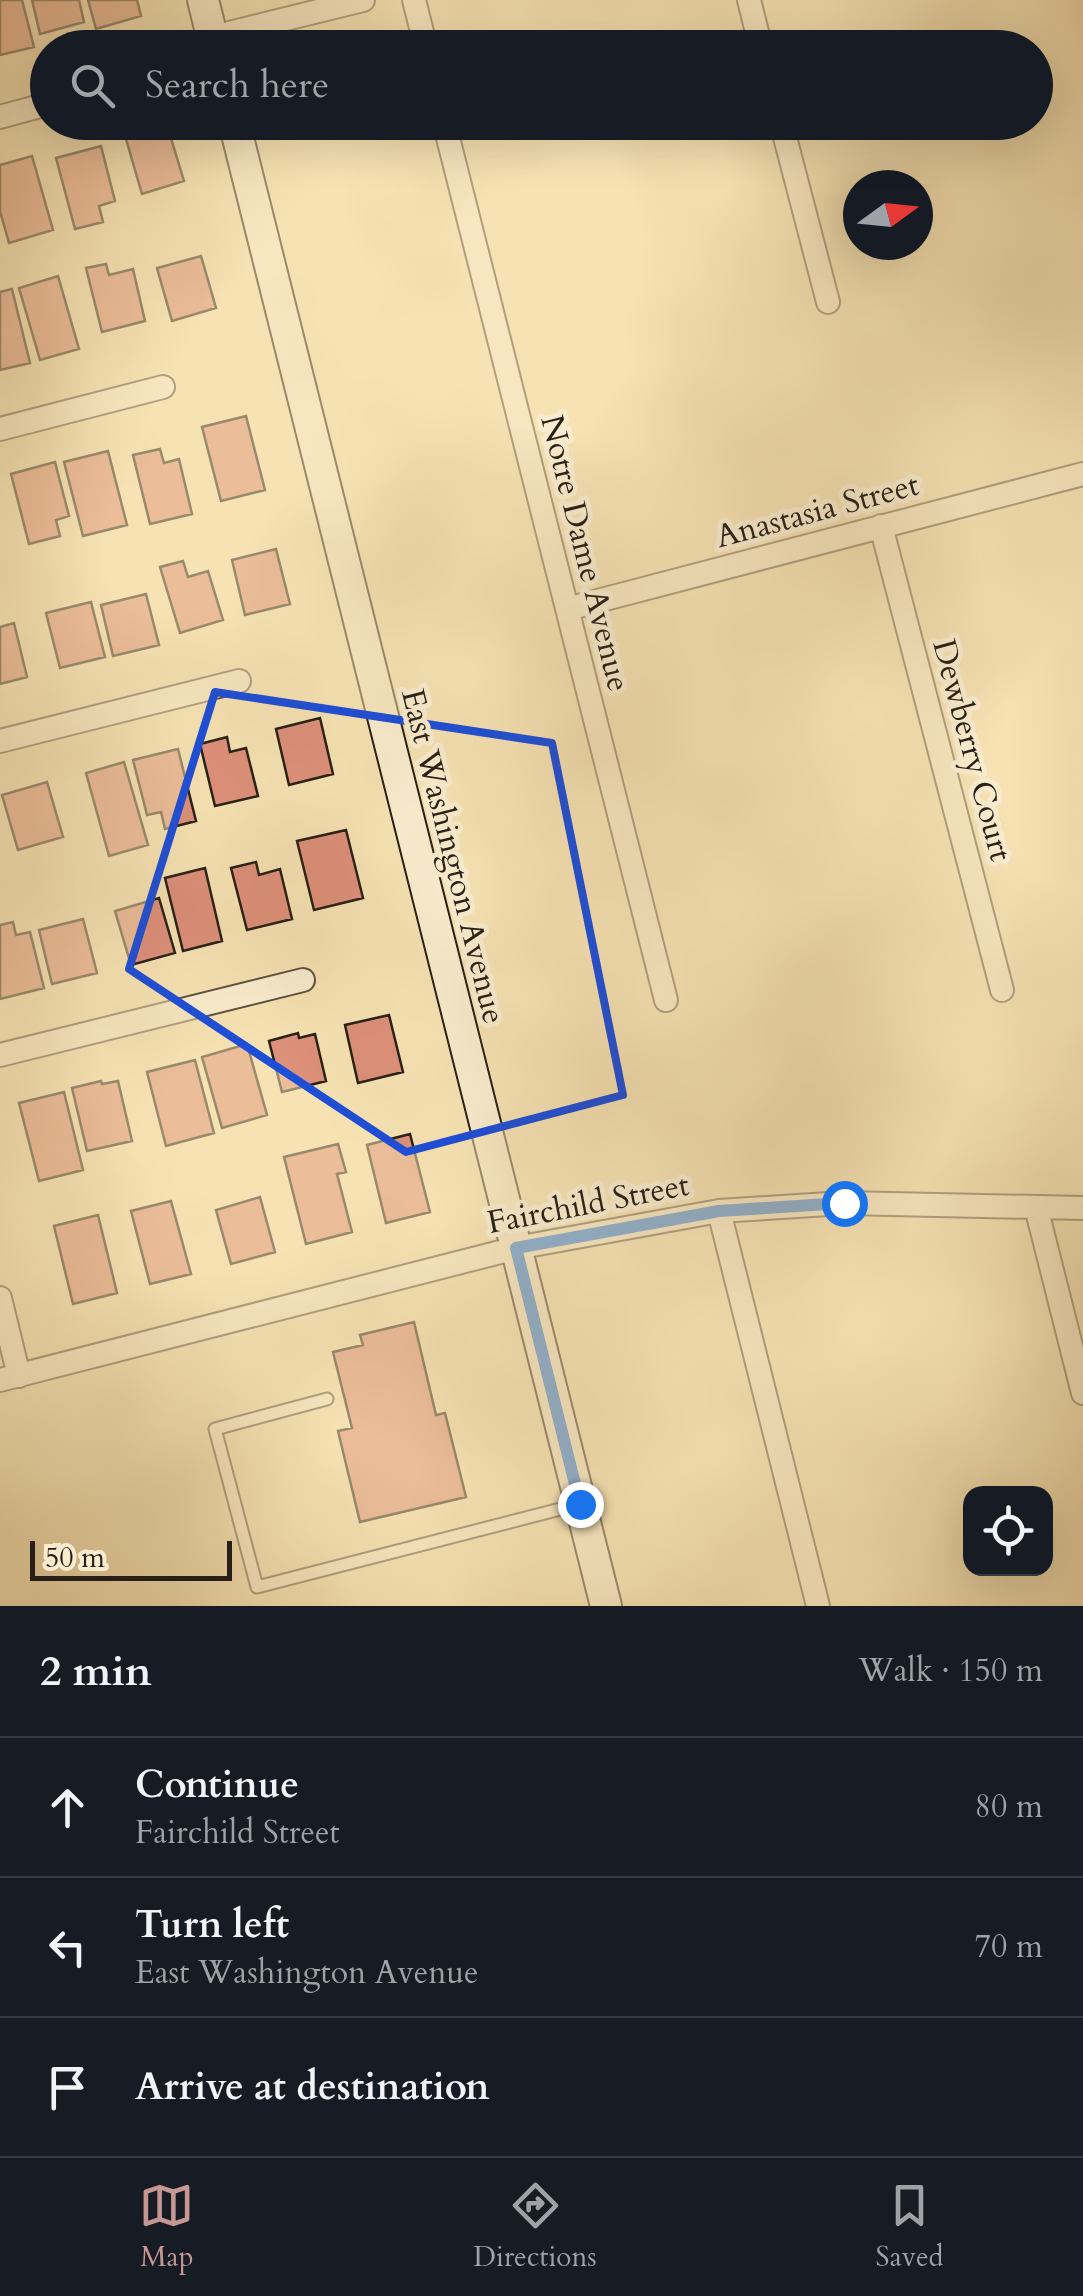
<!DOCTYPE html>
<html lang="en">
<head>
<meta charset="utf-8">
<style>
  :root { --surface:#171b24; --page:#20242c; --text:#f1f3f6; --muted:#9ea1a6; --line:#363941; --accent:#c59692 }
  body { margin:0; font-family:Cardo,serif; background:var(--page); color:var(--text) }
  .controls { position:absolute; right:30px; bottom:30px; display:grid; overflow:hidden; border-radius:20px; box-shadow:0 10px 40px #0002 }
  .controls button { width:90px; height:90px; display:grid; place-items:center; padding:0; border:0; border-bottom:2px solid var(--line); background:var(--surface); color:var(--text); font:50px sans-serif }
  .compass { position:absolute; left:843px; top:170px; width:90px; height:90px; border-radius:50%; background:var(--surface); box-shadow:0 10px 40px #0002; rotate:75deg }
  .scale { position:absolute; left:30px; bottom:25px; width:202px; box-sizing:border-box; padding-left:10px; border:5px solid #282016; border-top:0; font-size:28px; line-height:35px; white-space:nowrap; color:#282016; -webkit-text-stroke:8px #f9ecce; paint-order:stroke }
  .stop { position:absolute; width:30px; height:30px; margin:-22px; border:8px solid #1a73e8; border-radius:50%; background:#fff }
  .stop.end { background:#1a73e8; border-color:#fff; box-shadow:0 2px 10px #0008 }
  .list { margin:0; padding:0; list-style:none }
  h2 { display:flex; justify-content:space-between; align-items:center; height:130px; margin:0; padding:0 40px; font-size:42px }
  h2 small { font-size:32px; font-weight:400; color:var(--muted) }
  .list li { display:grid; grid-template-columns:65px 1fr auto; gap:30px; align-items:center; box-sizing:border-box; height:140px; padding:0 40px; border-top:2px solid var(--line) }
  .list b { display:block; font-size:38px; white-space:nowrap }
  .list p { margin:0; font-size:32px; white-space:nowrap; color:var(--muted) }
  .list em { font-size:32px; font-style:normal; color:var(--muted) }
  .icon { flex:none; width:55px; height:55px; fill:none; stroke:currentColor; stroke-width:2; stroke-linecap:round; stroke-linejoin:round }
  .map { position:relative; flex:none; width:1083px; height:1606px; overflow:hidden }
  .search { position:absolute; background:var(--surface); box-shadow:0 10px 40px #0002; left:30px; right:30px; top:30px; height:110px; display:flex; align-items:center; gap:25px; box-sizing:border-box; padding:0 35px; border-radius:55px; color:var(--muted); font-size:38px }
  .sheet { height:550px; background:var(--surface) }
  nav { display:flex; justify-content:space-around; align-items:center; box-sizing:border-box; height:140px; border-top:2px solid var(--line); background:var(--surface); font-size:28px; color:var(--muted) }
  nav a { display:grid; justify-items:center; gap:5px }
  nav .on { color:var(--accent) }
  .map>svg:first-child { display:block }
  .building { fill:#dd907a; stroke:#282016; stroke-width:2.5 }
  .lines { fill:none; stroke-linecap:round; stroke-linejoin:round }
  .lane-casing { stroke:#5c503d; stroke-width:15 }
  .street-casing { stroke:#5c503d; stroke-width:26 }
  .secondary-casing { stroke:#282016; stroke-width:34 }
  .lane { stroke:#f9ecce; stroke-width:11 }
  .street { stroke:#f9ecce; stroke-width:22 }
  .secondary { stroke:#f9ecce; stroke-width:30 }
  .route { stroke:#1a73e8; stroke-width:12 }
  .marked { fill:none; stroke:#1d4ed8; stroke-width:8; stroke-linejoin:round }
  .labels { text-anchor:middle; stroke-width:10; stroke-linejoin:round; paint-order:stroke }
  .street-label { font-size:32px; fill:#282016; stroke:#f9ecce }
</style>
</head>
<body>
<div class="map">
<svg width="1083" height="1606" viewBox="0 0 1083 1606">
  <rect width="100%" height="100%" fill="#f6e2b3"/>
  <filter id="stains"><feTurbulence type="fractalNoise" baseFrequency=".002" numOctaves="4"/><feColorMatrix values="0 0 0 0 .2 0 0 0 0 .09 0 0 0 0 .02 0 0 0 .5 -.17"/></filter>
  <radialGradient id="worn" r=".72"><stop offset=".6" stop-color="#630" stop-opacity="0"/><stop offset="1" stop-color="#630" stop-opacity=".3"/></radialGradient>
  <!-- building -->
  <path class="building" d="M0,0H22L34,47L0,55Z
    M32,0H79L84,22L40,34Z
    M88,0H137L141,16L96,29Z
    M146,122H166L184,181L142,194L126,139L142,133L140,124Z
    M101,146L115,201L99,206L103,222L75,229L56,158Z
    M32,156L53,230L9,243L0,211V165Z
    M201,256L216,308L172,321L157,268Z
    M106,264L109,275L133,269L145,321L102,332L86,268Z
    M58,276L79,349L40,360L19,288Z
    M12,289L30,363L0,370V292Z
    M246,416L265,490L221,501L202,427Z
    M160,449L164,463L179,459L192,514L150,524L133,455Z
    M108,451L127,525L83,536L64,462Z
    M55,462L69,516L56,520L60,536L29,544L11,474Z
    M276,549L290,604L245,615L232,560Z
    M183,561L188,577L208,571L223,620L180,633L160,567Z
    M146,594L159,645L113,656L101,605Z
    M91,602L105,657L60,668L46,613Z
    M14,623L27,677L0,684V627Z
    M320,718L333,774L289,785L276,729Z
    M227,737L230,752L246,748L258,796L215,806L200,744Z
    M178,749L196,821L165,829L161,812L147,815L133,760Z
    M124,762L148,845L109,856L86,773Z
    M47,782L63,837L18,850L2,795Z
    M346,830L363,898L314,910L297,841Z
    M256,862L259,875L280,869L292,919L247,930L231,868Z
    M205,868L222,941L183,951L165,878Z
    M159,898L175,953L131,965L115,911Z
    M83,919L97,973L52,984L39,930Z
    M13,922L16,935L30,932L44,988L0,999V925Z
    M389,1015L403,1072L358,1083L345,1025Z
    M298,1033L299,1038L315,1034L326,1081L282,1092L269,1041Z
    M247,1044L267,1115L222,1128L202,1057Z
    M195,1060L214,1133L166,1146L147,1072Z
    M101,1081L102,1084L118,1081L132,1141L87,1151L72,1088Z
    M64,1092L83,1170L39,1181L19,1103Z
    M410,1134L430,1212L386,1223L367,1145Z
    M338,1144L346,1172L337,1174L352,1232L306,1244L284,1157Z
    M260,1197L275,1252L231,1264L216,1210Z
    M171,1201L191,1274L150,1284L131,1211Z
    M98,1215L117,1293L73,1304L54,1226Z
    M414,1322L436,1415L445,1413L466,1497L360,1522L338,1431L352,1428L333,1352L363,1345L360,1335Z"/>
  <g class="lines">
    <!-- lane casing -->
    <g class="lane-casing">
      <path id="lane" d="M327,1399L215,1429L257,1587L580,1504"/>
    </g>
    <!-- street casing -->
    <g class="street-casing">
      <path id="street" d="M414,0L426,48
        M749,0L761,48
        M213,37L363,0
        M0,117L48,104
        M444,122L666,1000
        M781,122L828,302
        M0,429L163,387
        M881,526L1002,990
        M567,609L1083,474
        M0,741L239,681
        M0,1055L303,980
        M1036,1207L1083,1393
        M719,1211L818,1606
        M0,1298L19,1376
        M0,1380L516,1248L719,1211L844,1203L1083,1208"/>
    </g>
    <!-- secondary casing -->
    <g class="secondary-casing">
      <path id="secondary" d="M203,0L215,48
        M234,122L606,1606"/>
    </g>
    <!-- lane -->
    <use href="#lane" class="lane"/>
    <!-- street -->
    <use href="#street" class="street"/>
    <!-- secondary -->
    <use href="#secondary" class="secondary"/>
  </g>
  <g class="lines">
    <!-- route -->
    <path class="route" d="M580,1504L516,1248L719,1211L844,1203"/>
  </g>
  <!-- marked area -->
  <path d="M0 0H1083V1606H0ZM215,692L552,743L623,1095L406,1152L129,969Z" fill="#f6e2b3" fill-opacity=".55" fill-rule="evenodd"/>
  <path class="marked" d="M215,692L552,743L623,1095L406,1152L129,969Z"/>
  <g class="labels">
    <!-- street labels -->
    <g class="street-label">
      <text transform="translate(817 510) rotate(-15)" y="11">Anastasia Street</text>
      <text transform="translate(586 553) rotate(76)" y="11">Notre Dame Avenue</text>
      <text transform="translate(973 750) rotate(75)" y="11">Dewberry Court</text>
      <text transform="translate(454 856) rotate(76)" y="11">East Washington Avenue</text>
      <text transform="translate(588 1203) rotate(-11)" y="11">Fairchild Street</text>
    </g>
  </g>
  <rect width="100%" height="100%" filter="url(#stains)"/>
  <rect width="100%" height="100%" fill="url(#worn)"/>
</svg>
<div class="controls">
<button><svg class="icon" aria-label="locate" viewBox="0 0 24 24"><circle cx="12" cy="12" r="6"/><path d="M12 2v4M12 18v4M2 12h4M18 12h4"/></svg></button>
</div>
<svg class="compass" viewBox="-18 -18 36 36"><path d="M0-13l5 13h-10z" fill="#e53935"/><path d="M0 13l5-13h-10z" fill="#9ea1a6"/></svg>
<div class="scale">50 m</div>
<div class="stop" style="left:844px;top:1203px"></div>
<div class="stop end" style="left:580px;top:1504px"></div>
<div class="search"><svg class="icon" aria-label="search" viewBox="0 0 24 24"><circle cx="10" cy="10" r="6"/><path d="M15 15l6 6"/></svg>Search here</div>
</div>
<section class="sheet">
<h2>2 min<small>Walk · 150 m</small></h2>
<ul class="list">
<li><svg class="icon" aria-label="ahead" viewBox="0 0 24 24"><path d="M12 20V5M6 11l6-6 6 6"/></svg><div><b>Continue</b><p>Fairchild Street</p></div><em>80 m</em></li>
<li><svg class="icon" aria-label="left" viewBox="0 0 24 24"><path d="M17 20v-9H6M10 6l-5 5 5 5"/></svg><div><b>Turn left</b><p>East Washington Avenue</p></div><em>70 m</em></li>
<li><svg class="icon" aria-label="arrive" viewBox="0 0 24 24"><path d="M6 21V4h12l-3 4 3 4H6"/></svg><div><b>Arrive at destination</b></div></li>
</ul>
</section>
<nav>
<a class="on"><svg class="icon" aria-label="map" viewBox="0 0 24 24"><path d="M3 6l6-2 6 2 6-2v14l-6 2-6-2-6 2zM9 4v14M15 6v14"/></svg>Map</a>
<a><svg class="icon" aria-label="directions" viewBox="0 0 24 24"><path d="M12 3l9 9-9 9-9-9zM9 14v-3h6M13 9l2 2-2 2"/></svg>Directions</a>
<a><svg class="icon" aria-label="saved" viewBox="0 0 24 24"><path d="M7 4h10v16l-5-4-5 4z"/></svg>Saved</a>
</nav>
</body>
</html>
